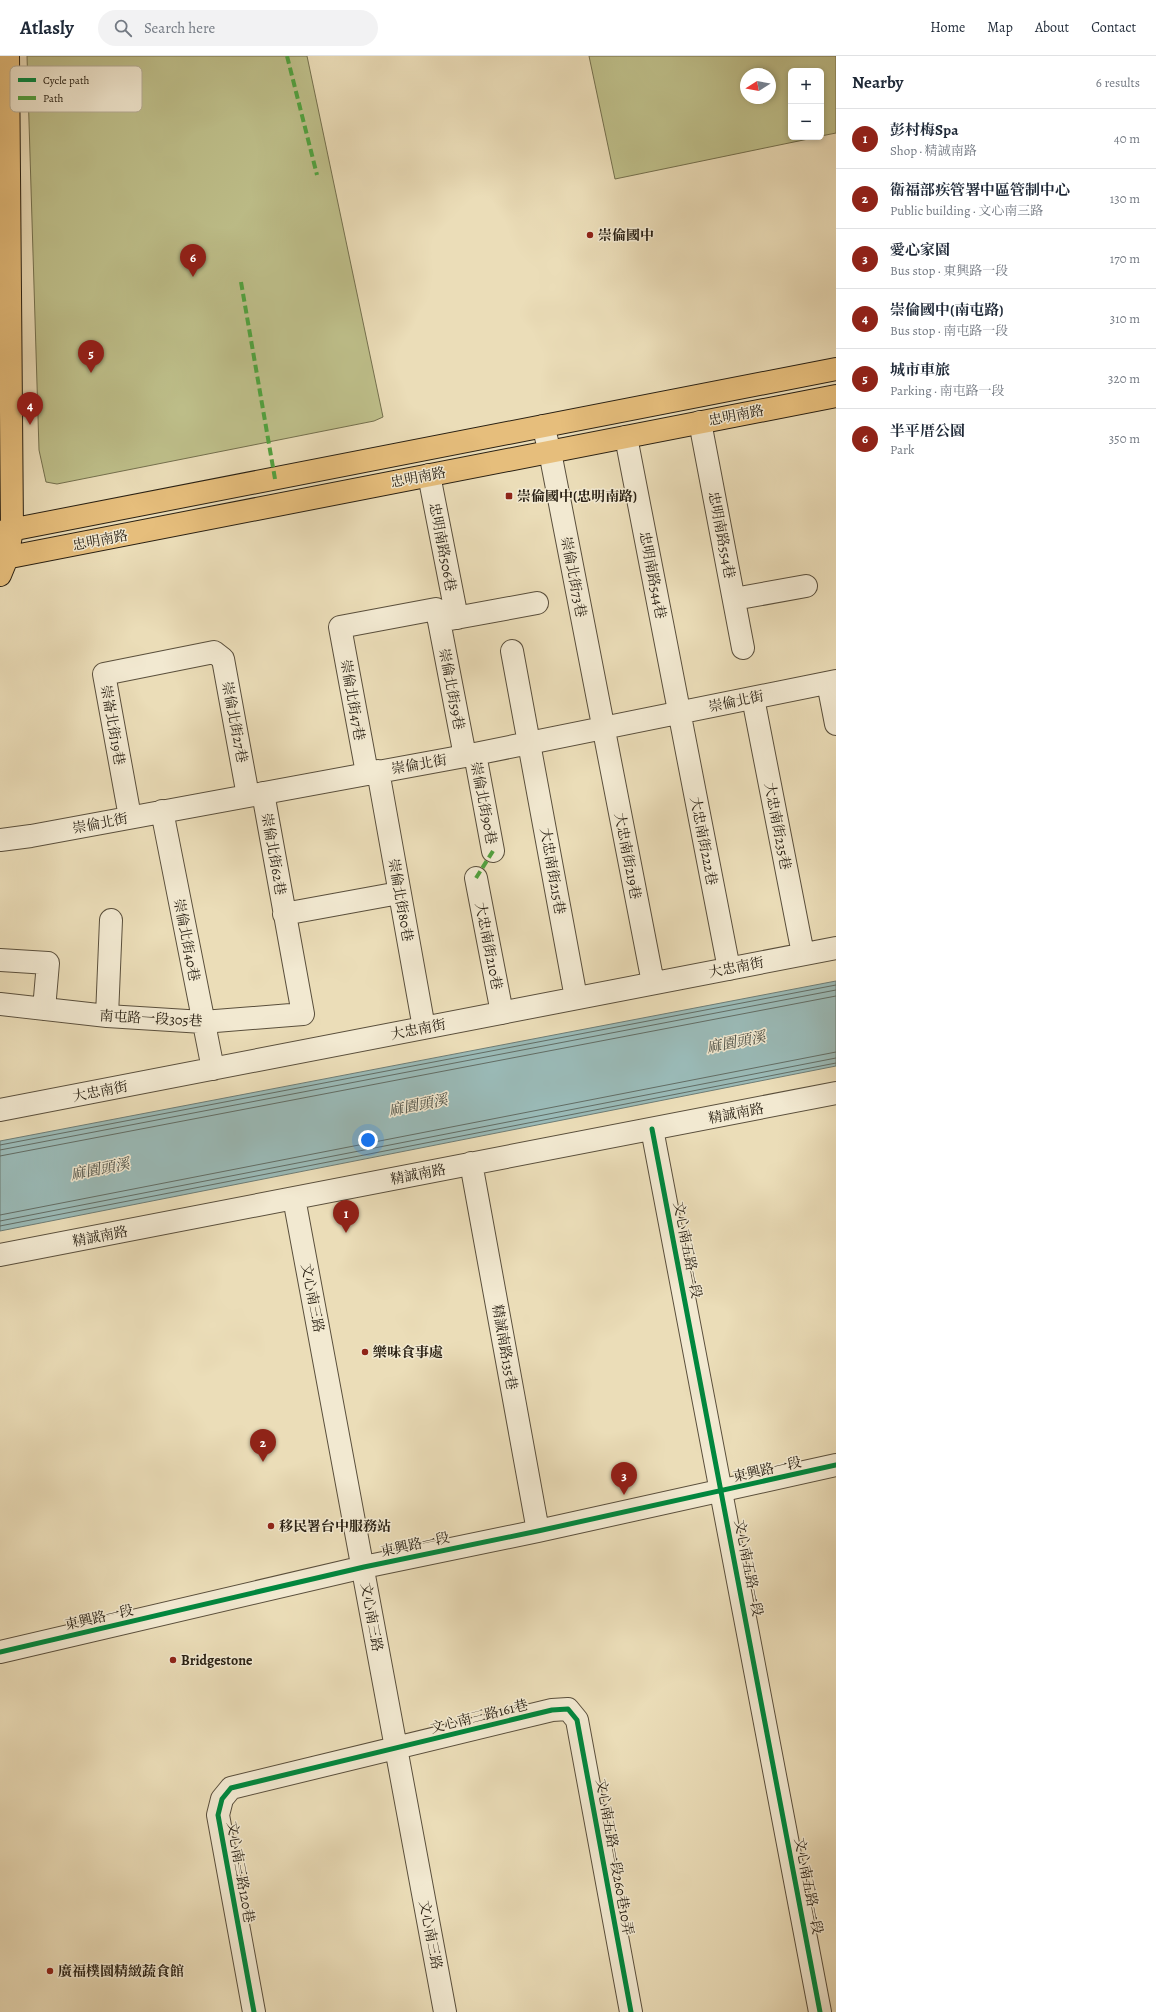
<!DOCTYPE html>
<html lang="en">
<head>
<meta charset="utf-8">
<style>
  :root { --surface:#fff; --page:#f2f2f3; --text:#1f2937; --muted:#747a83; --line:#e0e1e3; --accent:#8f2418 }
  body { margin:0; font-family:Alegreya,"Noto Serif TC",serif; background:var(--page); color:var(--text) }
  .controls { position:absolute; right:12px; top:12px; display:grid; overflow:hidden; border-radius:6px; box-shadow:0 2px 6px #0003 }
  .controls button { width:36px; height:36px; display:grid; place-items:center; padding:0; border:0; border-bottom:1px solid var(--line); background:var(--surface); color:var(--text); font:20px sans-serif }
  .compass { position:absolute; left:740px; top:12px; width:36px; height:36px; border-radius:50%; background:var(--surface); box-shadow:0 2px 6px #0003; rotate:259deg }
  .you { position:absolute; left:368px; top:1084px; width:14px; height:14px; margin:-10px; border:3px solid #fff; border-radius:50%; background:#1a73e8; box-shadow:0 0 0 6px #1a73e833 }
  .badge { display:grid; place-items:center; width:26px; height:26px; border-radius:50%; background:var(--accent); color:#fff; font-size:13px; font-weight:700 }
  .pin { position:absolute; translate:-50% -33px; filter:drop-shadow(0 1px 2px #0008) }
  .pin::after { content:''; position:absolute; top:21px; width:14px; height:12px; background:inherit; clip-path:polygon(0 0,100% 0,50% 100%) }
  .list { margin:0; padding:0; list-style:none }
  h2 { display:flex; justify-content:space-between; align-items:center; height:52px; margin:0; padding:0 16px; font-size:17px }
  h2 small { font-size:13px; font-weight:400; color:var(--muted) }
  .list li { display:grid; grid-template-columns:26px 1fr auto; gap:12px; align-items:center; box-sizing:border-box; height:60px; padding:0 16px; border-top:1px solid var(--line) }
  .list b { display:block; font-size:15px; white-space:nowrap }
  .list p { margin:0; font-size:13px; white-space:nowrap; color:var(--muted) }
  .list em { font-size:13px; font-style:normal; color:var(--muted) }
  .icon { flex:none; width:22px; height:22px; fill:none; stroke:currentColor; stroke-width:2; stroke-linecap:round; stroke-linejoin:round }
  .map { position:relative; flex:none; width:836px; height:1956px; overflow:hidden }
  header { display:flex; align-items:center; gap:24px; box-sizing:border-box; height:56px; padding:0 20px; background:var(--surface); border-bottom:1px solid var(--line) }
  header strong { font-size:19px }
  nav { display:flex; gap:22px; margin-inline-start:auto; font-size:14px }
  .search { width:280px; height:36px; background:var(--page); display:flex; align-items:center; gap:10px; box-sizing:border-box; padding:0 14px; border-radius:22px; color:var(--muted); font-size:15px }
  main { display:flex }
  aside { flex:1; background:var(--surface) }
  .map>svg:first-child { display:block }
  .green { fill:#bebf8a; stroke:#74704e; fill-rule:evenodd }
  .water { fill:#9abab7; stroke:#6d7c75 }
  .lines { fill:none; stroke-linecap:round; stroke-linejoin:round }
  .shore { stroke:#626d65; stroke-width:1 }
  .minor-casing { stroke:#5a4f3c; stroke-width:24 }
  .major-casing { stroke:#292013; stroke-width:24 }
  .minor { stroke:#f2e9d1; stroke-width:22 }
  .major { stroke:#e6be7c; stroke-width:22 }
  .quiet { stroke:#51a23f; stroke-width:4; stroke-dasharray:8 4; stroke-linecap:butt }
  .cycleway-casing { stroke:#f2e9d1; stroke-width:8 }
  .cycleway { stroke:#00873e; stroke-width:5 }
  .poi-dot { fill:#8f2418; stroke:#f2e9d1; stroke-width:1.5 }
  .labels { text-anchor:middle; stroke-width:3; stroke-linejoin:round; paint-order:stroke }
  .poi-label { font-size:14px; font-weight:bold; fill:#292013; stroke:#f2e9d1; text-anchor:start }
  .street-label { font-size:14px; fill:#292013; stroke:#f2e9d1 }
  .water-label { font-size:15px; font-style:italic; fill:#4b4e44; stroke:#f2e9d1 }
  .key { fill:#f2e9d1; stroke:#b6ad98; stroke-width:1 }
  .key-label { font-size:11px; fill:#292013 }
</style>
</head>
<body>
<header>
<strong>Atlasly</strong>
<div class="search"><svg class="icon" aria-label="search" viewBox="0 0 24 24"><circle cx="10" cy="10" r="6"/><path d="M15 15l6 6"/></svg>Search here</div>
<nav><a>Home</a><a>Map</a><a>About</a><a>Contact</a></nav>
</header>
<main>
<div class="map">
<svg width="836" height="1956" viewBox="0 0 836 1956">
  <rect width="100%" height="100%" fill="#ebddb8"/>
  <filter id="stains"><feTurbulence type="fractalNoise" baseFrequency=".005" numOctaves="4"/><feColorMatrix values="0 0 0 0 .2 0 0 0 0 .09 0 0 0 0 .02 0 0 0 .5 -.17"/></filter>
  <radialGradient id="worn" r=".72"><stop offset=".6" stop-color="#630" stop-opacity="0"/><stop offset="1" stop-color="#630" stop-opacity=".3"/></radialGradient>
  <!-- green -->
  <path class="green" d="M27,0H307L383,361L374,365L57,428L46,426L39,394Z
    M589,0H836V77L821,80V15H791V81H818L615,123ZM746,18H770V42H746Z"/>
  <!-- water -->
  <path class="water" d="M836,925V1010L0,1175V1085Z"/>
  <g class="lines">
    <!-- shore -->
    <path class="shore" d="M0,1089L836,929
      M0,1094L836,934
      M0,1100L836,940
      M0,1159L836,996
      M0,1165L836,1002
      M0,1170L836,1007"/>
    <!-- minor casing -->
    <g class="minor-casing">
      <path id="minor" d="M700,366L743,592
        M543,370L550,396L653,927
        M626,381L729,913
        M429,419L457,562
        M734,543L806,530
        M439,565L465,700
        M512,595L576,942
        M828,627L836,668
        M753,642L803,898
        M475,698L493,795
        M378,715L424,972
        M367,717L340,571L436,553L439,565L537,547
        M162,755L213,1013
        M130,761L104,618L214,596L223,603L248,740
        M0,784L31,780L465,700L836,625
        M476,822L502,957
        M284,858L399,837
        M0,904L48,907L44,953
        M0,948L107,960L203,966L303,958L263,737
        M107,960L111,864
        M0,1054L836,892
        M652,1073L820,1956
        M471,1107L538,1475
        M294,1142L445,1956
        M0,1199L836,1037
        M0,1596L364,1511L538,1475L836,1409
        M254,1956L218,1759L222,1743L231,1732L552,1654L568,1653L577,1664L631,1956"/>
    </g>
    <!-- major casing -->
    <g class="major-casing">
      <path id="major" d="M0,476L836,313
        M0,503L836,340
        M0,519L7,502L12,474L8,0"/>
    </g>
    <!-- minor -->
    <use href="#minor" class="minor"/>
    <!-- major -->
    <use href="#major" class="major"/>
    <!-- quiet -->
    <path class="quiet" d="M287,0L317,119
      M241,226L275,423
      M476,822L493,795"/>
    <!-- cycleway casing -->
    <g class="cycleway-casing">
      <path id="cycleway" d="M652,1073L820,1956
        M0,1596L364,1511L538,1475L836,1409
        M254,1956L218,1759L222,1743L231,1732L552,1654L568,1653L577,1664L631,1956"/>
    </g>
    <!-- cycleway -->
    <use href="#cycleway" class="cycleway"/>
  </g>
  <!-- markers -->
  <g class="poi-dot">
    <circle cx="590" cy="179" r="4"/>
    <rect x="505" y="436" width="8" height="8" rx="2"/>
    <circle cx="365" cy="1296" r="4"/>
    <circle cx="271" cy="1470" r="4"/>
    <circle cx="173" cy="1604" r="4"/>
    <circle cx="50" cy="1915" r="4"/>
  </g>
  <g class="labels">
    <!-- poi labels -->
    <g class="poi-label">
      <text x="598" y="184">崇倫國中</text>
      <text x="517" y="445">崇倫國中(忠明南路)</text>
      <text x="373" y="1301">樂味食事處</text>
      <text x="279" y="1475">移民署台中服務站</text>
      <text x="181" y="1609">Bridgestone</text>
      <text x="58" y="1920">廣福樸園精緻蔬食館</text>
    </g>
    <!-- street labels -->
    <g class="street-label">
      <text transform="translate(736 359) rotate(-11)" y="5">忠明南路</text>
      <text transform="translate(418 421) rotate(-11)" y="5">忠明南路</text>
      <text transform="translate(722 479) rotate(79)" y="5">忠明南路554巷</text>
      <text transform="translate(100 484) rotate(-11)" y="5">忠明南路</text>
      <text transform="translate(443 491) rotate(79)" y="5">忠明南路506巷</text>
      <text transform="translate(653 519) rotate(79)" y="5">忠明南路544巷</text>
      <text transform="translate(574 521) rotate(79)" y="5">崇倫北街73巷</text>
      <text transform="translate(452 633) rotate(79)" y="5">崇倫北街59巷</text>
      <text transform="translate(353 644) rotate(80)" y="5">崇倫北街47巷</text>
      <text transform="translate(736 645) rotate(-12)" y="5">崇倫北街</text>
      <text transform="translate(235 666) rotate(79)" y="5">崇倫北街27巷</text>
      <text transform="translate(113 669) rotate(80)" y="5">崇崙北街19巷</text>
      <text transform="translate(419 708) rotate(-10)" y="5">崇倫北街</text>
      <text transform="translate(484 747) rotate(79)" y="5">崇倫北街90巷</text>
      <text transform="translate(100 767) rotate(-11)" y="5">崇倫北街</text>
      <text transform="translate(778 770) rotate(79)" y="5">大忠南街235巷</text>
      <text transform="translate(704 785) rotate(79)" y="5">大忠南街222巷</text>
      <text transform="translate(274 798) rotate(80)" y="5">崇倫北街62巷</text>
      <text transform="translate(628 800) rotate(79)" y="5">大忠南街219巷</text>
      <text transform="translate(553 815) rotate(80)" y="5">大忠南街215巷</text>
      <text transform="translate(401 844) rotate(80)" y="5">崇倫北街80巷</text>
      <text transform="translate(187 884) rotate(79)" y="5">崇倫北街40巷</text>
      <text transform="translate(489 890) rotate(79)" y="5">大忠南街210巷</text>
      <text transform="translate(736 911) rotate(-11)" y="5">大忠南街</text>
      <text transform="translate(151 962) rotate(3)" y="5">南屯路一段305巷</text>
      <text transform="translate(418 973) rotate(-11)" y="5">大忠南街</text>
      <text transform="translate(100 1035) rotate(-11)" y="5">大忠南街</text>
      <text transform="translate(736 1057) rotate(-11)" y="5">精誠南路</text>
      <text transform="translate(418 1118) rotate(-11)" y="5">精誠南路</text>
      <text transform="translate(100 1180) rotate(-11)" y="5">精誠南路</text>
      <text transform="translate(688 1194) rotate(79)" y="5">文心南五路一段</text>
      <text transform="translate(313 1242) rotate(79)" y="5">文心南三路</text>
      <text transform="translate(505 1291) rotate(80)" y="5">精誠南路135巷</text>
      <text transform="translate(767 1413) rotate(-13)" y="5">東興路一段</text>
      <text transform="translate(415 1488) rotate(-12)" y="5">東興路一段</text>
      <text transform="translate(749 1512) rotate(79)" y="5">文心南五路一段</text>
      <text transform="translate(99 1561) rotate(-13)" y="5">東興路一段</text>
      <text transform="translate(372 1561) rotate(80)" y="5">文心南三路</text>
      <text transform="translate(479 1660) rotate(-14)" y="5">文心南三路161巷</text>
      <text transform="translate(615 1801) rotate(80)" y="5">文心南五路一段260巷10弄</text>
      <text transform="translate(241 1816) rotate(80)" y="5">文心南三路120巷</text>
      <text transform="translate(809 1830) rotate(79)" y="5">文心南五路一段</text>
      <text transform="translate(431 1879) rotate(79)" y="5">文心南三路</text>
    </g>
    <!-- water labels -->
    <g class="water-label">
      <text transform="translate(736 986) rotate(-11)" y="5">麻園頭溪</text>
      <text transform="translate(418 1049) rotate(-11)" y="5">麻園頭溪</text>
      <text transform="translate(100 1113) rotate(-11)" y="5">麻園頭溪</text>
    </g>
  </g>
  <!-- legend -->
  <rect x="10" y="10" width="132" height="46" rx="6" class="key"/>
  <rect x="18" y="22" width="18" height="4" fill="#00873e"/>
  <rect x="18" y="40" width="18" height="4" fill="#51a23f"/>
  <g class="key-label">
    <text x="43" y="28">Cycle path</text>
    <text x="43" y="46">Path</text>
  </g>
  <rect width="100%" height="100%" filter="url(#stains)"/>
  <rect width="100%" height="100%" fill="url(#worn)"/>
</svg>
<div class="controls">
<button>+</button>
<button>−</button>
</div>
<svg class="compass" viewBox="-18 -18 36 36"><path d="M0-13l5 13h-10z" fill="#e53935"/><path d="M0 13l5-13h-10z" fill="#747a83"/></svg>
<div class="you"></div>
<div class="pin badge" style="left:346px;top:1177px">1</div>
<div class="pin badge" style="left:263px;top:1406px">2</div>
<div class="pin badge" style="left:624px;top:1439px">3</div>
<div class="pin badge" style="left:30px;top:369px">4</div>
<div class="pin badge" style="left:91px;top:317px">5</div>
<div class="pin badge" style="left:193px;top:221px">6</div>
</div>
<aside>
<h2>Nearby<small>6 results</small></h2>
<ul class="list">
<li><span class="badge">1</span><div><b>彭村梅Spa</b><p>Shop · 精誠南路</p></div><em>40 m</em></li>
<li><span class="badge">2</span><div><b>衛福部疾管署中區管制中心</b><p>Public building · 文心南三路</p></div><em>130 m</em></li>
<li><span class="badge">3</span><div><b>愛心家園</b><p>Bus stop · 東興路一段</p></div><em>170 m</em></li>
<li><span class="badge">4</span><div><b>崇倫國中(南屯路)</b><p>Bus stop · 南屯路一段</p></div><em>310 m</em></li>
<li><span class="badge">5</span><div><b>城市車旅</b><p>Parking · 南屯路一段</p></div><em>320 m</em></li>
<li><span class="badge">6</span><div><b>半平厝公園</b><p>Park</p></div><em>350 m</em></li>
</ul>
</aside>
</main>
</body>
</html>
